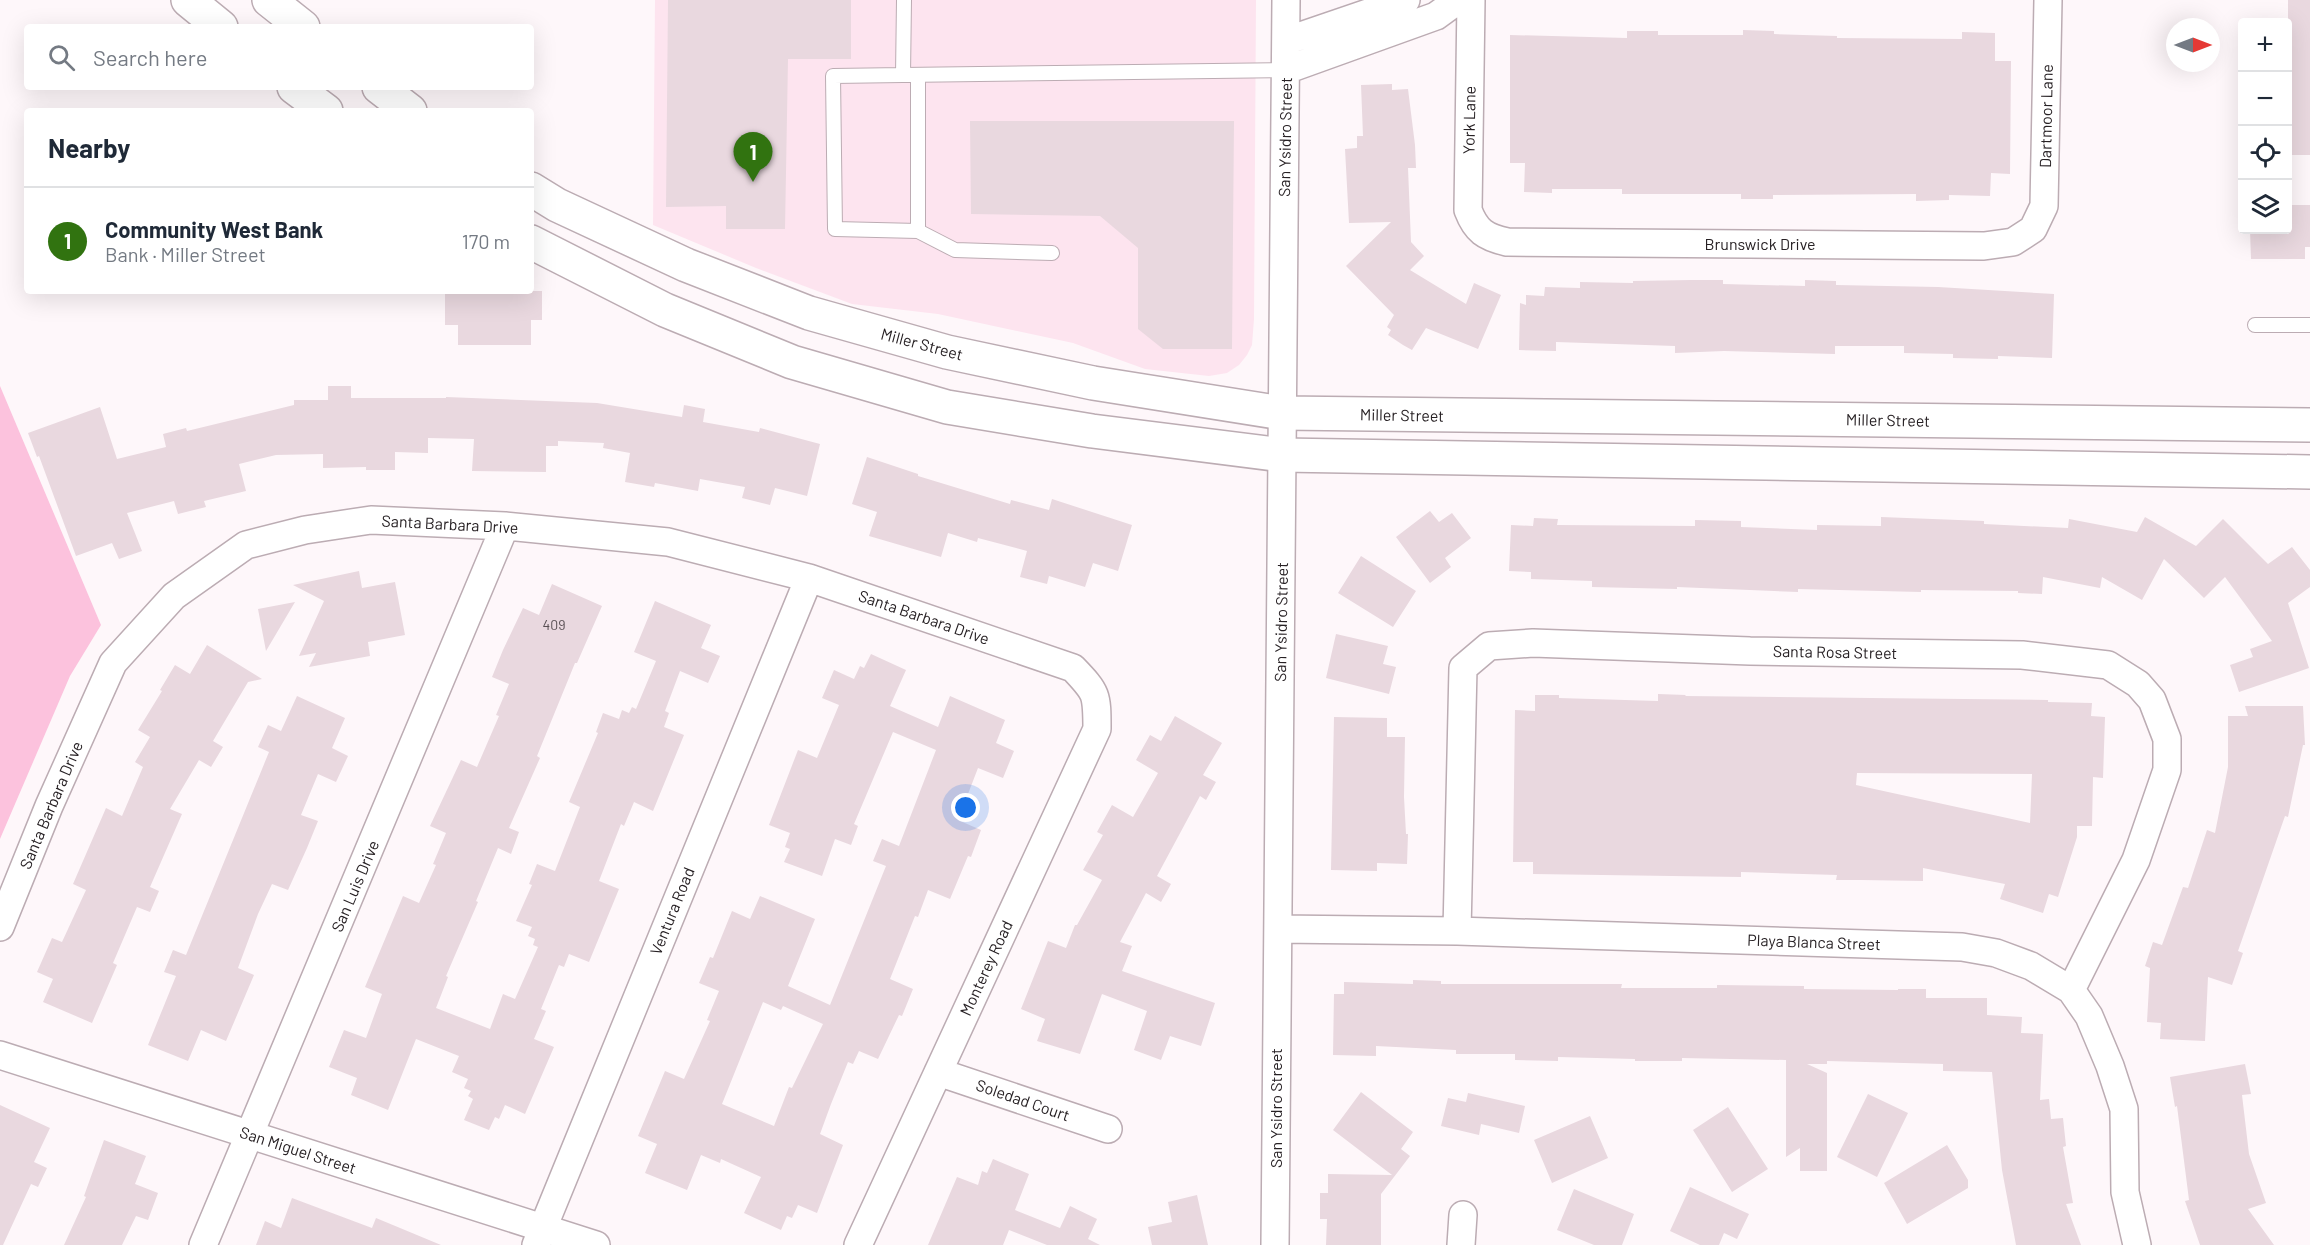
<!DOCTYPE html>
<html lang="en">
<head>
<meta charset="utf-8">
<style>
  :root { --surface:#fff; --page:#f6f6f7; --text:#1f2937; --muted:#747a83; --line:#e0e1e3; --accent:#317310 }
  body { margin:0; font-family:Barlow,sans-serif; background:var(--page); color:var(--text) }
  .controls { position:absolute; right:18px; top:18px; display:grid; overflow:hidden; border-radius:6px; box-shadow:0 6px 24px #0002 }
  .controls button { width:54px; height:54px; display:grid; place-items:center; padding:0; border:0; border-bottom:2px solid var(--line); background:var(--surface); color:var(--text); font:30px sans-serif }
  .compass { position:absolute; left:2166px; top:18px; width:54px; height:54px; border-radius:50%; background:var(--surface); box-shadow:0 6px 24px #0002; rotate:90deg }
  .you { position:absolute; left:966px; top:808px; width:21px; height:21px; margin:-15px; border:4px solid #fff; border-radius:50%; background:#1a73e8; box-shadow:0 0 0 9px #1a73e833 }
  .badge { display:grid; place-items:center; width:39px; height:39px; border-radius:50%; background:var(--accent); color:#fff; font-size:20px; font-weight:700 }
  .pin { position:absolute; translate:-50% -50px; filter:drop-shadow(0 2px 3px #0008) }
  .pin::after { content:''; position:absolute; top:32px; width:21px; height:18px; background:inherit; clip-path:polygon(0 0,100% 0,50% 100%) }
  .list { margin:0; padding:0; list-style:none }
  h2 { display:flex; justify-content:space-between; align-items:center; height:78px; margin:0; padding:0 24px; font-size:26px }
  h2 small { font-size:20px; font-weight:400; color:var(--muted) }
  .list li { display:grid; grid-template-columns:39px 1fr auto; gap:18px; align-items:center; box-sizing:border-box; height:108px; padding:0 24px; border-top:2px solid var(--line) }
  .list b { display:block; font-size:22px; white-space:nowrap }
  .list p { margin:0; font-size:20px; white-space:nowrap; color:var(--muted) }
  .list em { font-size:20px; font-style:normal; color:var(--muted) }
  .icon { flex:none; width:33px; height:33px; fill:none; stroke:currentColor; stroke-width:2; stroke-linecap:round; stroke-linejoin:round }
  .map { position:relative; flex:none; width:2310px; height:1245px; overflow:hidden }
  .search { position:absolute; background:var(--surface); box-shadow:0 6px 24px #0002; left:24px; top:24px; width:510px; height:66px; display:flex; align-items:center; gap:15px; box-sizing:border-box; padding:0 21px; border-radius:6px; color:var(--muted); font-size:22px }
  .panel { position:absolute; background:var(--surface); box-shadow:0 6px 24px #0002; left:24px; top:108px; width:510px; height:186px; border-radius:6px }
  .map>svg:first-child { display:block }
  .built { fill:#fde4ef }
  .green { fill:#fcc2dd }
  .building { fill:#e9d8df; fill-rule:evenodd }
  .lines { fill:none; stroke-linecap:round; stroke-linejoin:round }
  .service-casing { stroke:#bcacb3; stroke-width:16 }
  .minor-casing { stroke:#bcacb3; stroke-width:30 }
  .tertiary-casing { stroke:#bcacb3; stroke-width:36 }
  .service { stroke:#fff; stroke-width:14 }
  .minor { stroke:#fff; stroke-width:27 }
  .tertiary { stroke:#fff; stroke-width:33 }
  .labels { text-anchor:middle; stroke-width:6; stroke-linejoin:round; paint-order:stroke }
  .number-label { font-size:14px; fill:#584f53 }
  .street-label { font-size:16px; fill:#272124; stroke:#fff }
</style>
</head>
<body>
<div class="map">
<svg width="2310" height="1245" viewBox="0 0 2310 1245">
  <rect width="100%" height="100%" fill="#fef7fa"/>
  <!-- built -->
  <path class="built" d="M655,0H1256L1254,319L1252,345L1247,355L1239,365L1227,373L1209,376L1145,369L1073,343L938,314L852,304L756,268L653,225Z"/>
  <!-- green -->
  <path class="green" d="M0,386L101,625L70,676L0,839Z"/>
  <!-- building -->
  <path class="building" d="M668,0H851V59H788L785,229H726V206L666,207Z
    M2288,0H2310V155H2288Z
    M1743,30L1774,31V34L1837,36V38L1962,39V32L1995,33V61H2011L2010,174L1991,173L1990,196L1949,195V200L1916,201V194L1773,195V199H1741V194H1622V189H1552V193L1524,192L1525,163H1510V35L1627,38V31H1658V35H1743Z
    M1392,84V90L1408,89L1415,145L1416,168H1408L1411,242L1424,256L1410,270L1466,304L1474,283L1501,295L1478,349L1426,328L1412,350L1403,345L1388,335L1391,330L1387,327L1394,315L1346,266L1391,222L1349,223L1345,149L1357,148V136H1363L1361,85Z
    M970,121H1234L1232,349H1163L1138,329V248L1100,216L971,214Z
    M2288,205H2310V247H2305V259H2251L2250,230H2288Z
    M1691,280H1723V284L1805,286V280L1836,281V285L1938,287L2054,294L2052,358L1998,356V359L1953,358V354L1904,353V346H1835V354L1724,351L1675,353V346L1556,342V351L1519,350L1520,303L1526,305V295L1544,296L1545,287L1580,288V282L1633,283V281Z
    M445,291H542V320H531V345H458V325H445Z
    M328,386H351V398H446V397L597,403L682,417L684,405L705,409L703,422L759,432L760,428L820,444L807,496L775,488L770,505L742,498L745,487L700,479L698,491L655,483L654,487L625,482L630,453L603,448L604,443L558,441V446H546V472L472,471L474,439L428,438V453L395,452V470H366V467L323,468V454L276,455L239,464L246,491L204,501L206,507L178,514L174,501L127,513L142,551L119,559L112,543L76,556L39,456L37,457L28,433L100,407L117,459L166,447L163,434L186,428L187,431L294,405V400H328Z
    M867,457L918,474V476L1010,504L1011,500L1049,510L1052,499L1132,525L1118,571L1093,563L1085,587L1049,576L1047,584L1020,577L1027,551L978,538L977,542L948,533L941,557L869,536L877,512L852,504Z
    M1430,511L1439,522L1452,513L1471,538L1445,558L1451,567L1430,583L1396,537Z
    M1881,517L1984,521V524L2068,528L2069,519L2137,532L2145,517L2196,546L2223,519L2268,564L2292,547L2310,570V587L2288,603L2309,668L2239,692L2230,665L2253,657L2250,649L2272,641L2225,577L2204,598L2164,559L2142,600L2102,577L2100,588L2043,577L2042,594L2018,593V591L1921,590V592L1798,589V592L1677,587V589L1592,587V581L1531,579V572L1509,571L1511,525L1533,526L1534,518L1558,519L1557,525L1695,526V520L1741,521V527L1817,530V525L1881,526Z
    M1361,556L1416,591L1393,627L1338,593Z
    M359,571L362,588L395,582L405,635L368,642L370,656L309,667L316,653L299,656L324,601L293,585Z
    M552,584L602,606L577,663H575L537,756L540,758L509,828L519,832L511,854L498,848L476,901L478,902L446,976L448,977L436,1008L490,1029L503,994L515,999L538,947L533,945L535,939L528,936L532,927L516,921L532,885L529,884L537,864L555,871L580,807L569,802L598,733L596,732L603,713L619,719L622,710L629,713L632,707L636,709L656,661L634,652L655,601L711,625L701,648L720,656L708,683L680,671L665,711L669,713L664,727L684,735L653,811L634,802L624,826L621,824L599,881L619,889L589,962L569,954L564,967L559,965L541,1009L546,1011L534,1039L554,1047L525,1114L505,1105L499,1119L495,1117L489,1130L464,1120L473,1099L468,1096L471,1091L464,1088L468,1079L452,1072L459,1056L416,1039L388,1110L351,1095L357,1078L329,1067L344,1030L366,1038L382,994L365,987L403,896L419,903L436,865L433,864L446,833L430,826L461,760L477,767L499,716L496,715L509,684L492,677L503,650L523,608L539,615Z
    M295,602L266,651L258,609Z
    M1336,634L1388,646L1383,664L1396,667L1389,694L1326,678Z
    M207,645L262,679L248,682L213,741L223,747L211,767L199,760L170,809L182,814L150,887L159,891L150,912L137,907L113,963L117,965L92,1023L43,1002L53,979L37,972L52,938L62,942L86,890L73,884L106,808L122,816L143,767L135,762L150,737L138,730L162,691L160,690L175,665L190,674Z
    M871,654L906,670L890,706L938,727L950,696L1005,720L996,743L1014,751L1003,778L978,768L958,820L981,830L971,857L968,856L950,899L928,890L918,917L915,916L890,979L913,989L902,1016L899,1015L878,1059L859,1051L853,1064L848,1062L831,1104L820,1134L843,1145L817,1213L798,1205L792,1218L787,1216L781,1230L744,1213L761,1177L721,1159L720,1163L701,1155L687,1190L645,1173L657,1144L638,1136L665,1071L684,1079L710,1021L707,1020L719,991L699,983L710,957L713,958L732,911L750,919L760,896L815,919L788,986L830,1005L886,866L873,861L882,839L899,846L936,750L893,732L854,824L858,826L851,845L835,839L822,876L784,862L790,849L785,847L790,833L769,825L798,750L817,758L839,705L822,698L834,670L854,679L860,666L864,668ZM763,1002L781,1010L783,1006L823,1024L792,1088L789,1087L774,1126L722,1104Z
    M1658,694L1686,695L1685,696L2048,700V702L2092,703L2091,716L2105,717L2103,778L2093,777L2092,826H2077V837L2058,897L2049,894L2043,913L2000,899L2005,884L1923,868V881L1861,880H1836L1837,875L1741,872V877L1533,874V862H1513L1515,710L1535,711V695H1559V698L1658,701ZM1857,773L2032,774L2030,823L1856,785Z
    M297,696L345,718L332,748L348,756L336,782L318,774L301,815L318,821L307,848L288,890L272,884L258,914L238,968L254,975L226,1041L201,1030L188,1061L148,1045L176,976L164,972L173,950L186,955L269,752L258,747L268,725L281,731Z
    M2245,706H2303L2305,745H2303L2288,817L2285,816L2238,951L2243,953L2232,985L2208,977L2205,1041L2160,1039L2161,1023L2147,1022L2150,968L2145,966L2153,942L2162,945L2183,887L2188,888L2207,830L2215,833L2228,767V716H2248Z
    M1175,716L1222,743L1203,775L1216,782L1206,800L1200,796L1157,876L1171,884L1161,902L1146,893L1120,942L1132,946L1122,971L1215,1003L1201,1046L1170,1036L1161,1060L1134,1050L1147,1011L1102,994L1080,1054L1037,1041L1045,1019L1021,1009L1048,941L1066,948L1075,925H1077L1102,880L1083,870L1103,835L1097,832L1112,805L1133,817L1158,773L1136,760L1150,735L1161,741Z
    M1334,717L1387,718V737H1405L1404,797L1406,834H1408L1407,864L1377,863V871L1331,870Z
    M1413,980L1441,981V984H1622L1621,988H1717V985L1804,986V989L1898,990V989H1926V998H1987V1015L2022,1017L2021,1033L2043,1034L2040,1100L2049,1099L2051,1119L2063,1118L2066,1146L2063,1147L2073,1203L2066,1204L2081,1245H2016L2002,1170L1992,1072L1943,1071V1064L1827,1061V1064H1807L1827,1073V1171H1800V1148L1786,1157V1060L1682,1058V1061H1635V1059L1558,1057V1061L1515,1060V1054H1456V1050L1376,1046V1056L1333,1055L1334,994H1344V982L1413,984Z
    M2245,1064L2251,1094L2242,1095L2249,1154L2266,1203L2248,1209L2274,1245H2200L2185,1201L2189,1200L2177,1106L2175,1107L2170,1077Z
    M1361,1092L1413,1132L1401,1149L1410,1156L1381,1194V1245H1326L1327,1219H1320V1193H1328V1174L1392,1175L1333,1130Z
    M1468,1093L1525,1106L1519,1133L1481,1124L1479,1135L1441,1126L1448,1098L1466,1102Z
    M1868,1094L1908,1113L1877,1177L1837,1157Z
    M0,1105L50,1128L34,1162L47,1168L38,1187L31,1184L3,1245H0Z
    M1728,1107L1768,1169L1732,1192L1693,1130Z
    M1590,1116L1608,1158L1552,1183L1534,1140Z
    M104,1140L146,1156L135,1184L158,1193L148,1220L136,1216L122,1245H64L86,1197L84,1196Z
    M1947,1145L1968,1180V1188L1907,1224L1884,1183Z
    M993,1159L1029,1174L1015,1210L1060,1228L1070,1206L1097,1219L1088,1239L1100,1245H1047L1009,1230L1003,1245H928L957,1177L978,1185L982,1171L987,1173Z
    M1690,1187L1749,1214L1737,1239L1724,1233L1719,1245H1700L1670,1231Z
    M1574,1189L1634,1214L1622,1245H1594L1557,1230Z
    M1197,1195L1208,1245H1152L1148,1227L1172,1222L1168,1202Z
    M292,1198L372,1228L376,1218L441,1245H256L265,1221L281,1228Z"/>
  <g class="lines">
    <!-- service casing -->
    <g class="service-casing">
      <path id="service" d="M904,0L903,75L1286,70
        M903,75L833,76L835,229L918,231L955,250L1052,253
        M918,75V231
        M2255,325H2310"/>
    </g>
    <!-- minor casing -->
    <g class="minor-casing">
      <path id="minor" d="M1471,0L1468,210C1476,231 1485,237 1507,242L1984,246L2013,242L2033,229L2044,206L2048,0
        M1286,41L1406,0
        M1286,70L1436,16L1458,0
        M0,927L49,806L113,663L174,596L246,545L305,530L371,520L505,526L668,542L809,578L1073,668C1097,693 1097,694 1097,729L858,1245
        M1278,929L1457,931L1962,947L1996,953L2031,966L2071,990L2089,1016L2110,1066L2124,1109L2125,1192L2137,1245
        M1457,931L1463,668L1489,646L1533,643L1750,651L2022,655L2108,665L2138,684L2152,700L2167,739V770L2136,860L2071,990
        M0,1055L596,1245
        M938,1072L1108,1129
        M203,1245L505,526
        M536,1245L809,578
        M1275,1245L1286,0
        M1461,1245L1463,1215"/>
    </g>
    <!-- tertiary casing -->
    <g class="tertiary-casing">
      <path id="tertiary" d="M188,0L221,27
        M269,0L303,27
        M294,87L326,111
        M379,87L410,111
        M531,189L557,205L686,265L809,313L947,352L1093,383L1282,413L2310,425
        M531,242L665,310L792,362L947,407L1092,431L1282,455L2310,472"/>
    </g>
    <!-- service -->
    <use href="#service" class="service"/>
    <!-- minor -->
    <use href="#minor" class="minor"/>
    <!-- tertiary -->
    <use href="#tertiary" class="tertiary"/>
  </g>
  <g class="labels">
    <!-- number labels -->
    <g class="number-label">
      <text x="554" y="630">409</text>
    </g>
    <!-- street labels -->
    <g class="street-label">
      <text transform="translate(2046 116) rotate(-89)" y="6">Dartmoor Lane</text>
      <text transform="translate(1469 120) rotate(-89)" y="6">York Lane</text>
      <text transform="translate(1285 137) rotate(-89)" y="6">San Ysidro Street</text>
      <text x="1760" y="250">Brunswick Drive</text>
      <text transform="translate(922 344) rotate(15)" y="6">Miller Street</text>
      <text transform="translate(1402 415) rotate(1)" y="6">Miller Street</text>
      <text transform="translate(1888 420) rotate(1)" y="6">Miller Street</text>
      <text transform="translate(450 524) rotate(3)" y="6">Santa Barbara Drive</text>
      <text transform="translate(924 617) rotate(19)" y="6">Santa Barbara Drive</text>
      <text transform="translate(1281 622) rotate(-89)" y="6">San Ysidro Street</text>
      <text transform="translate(1835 652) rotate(1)" y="6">Santa Rosa Street</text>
      <text transform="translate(51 805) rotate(-67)" y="6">Santa Barbara Drive</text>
      <text transform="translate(355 886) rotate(-67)" y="6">San Luis Drive</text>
      <text transform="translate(672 911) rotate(-68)" y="6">Ventura Road</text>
      <text transform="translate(1814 942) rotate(2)" y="6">Playa Blanca Street</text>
      <text transform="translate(986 968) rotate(-65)" y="6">Monterey Road</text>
      <text transform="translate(1023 1100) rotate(19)" y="6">Soledad Court</text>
      <text transform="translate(1276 1108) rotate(-90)" y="6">San Ysidro Street</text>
      <text transform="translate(298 1150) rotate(18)" y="6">San Miguel Street</text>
    </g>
  </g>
</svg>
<div class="controls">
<button>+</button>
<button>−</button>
<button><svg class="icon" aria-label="locate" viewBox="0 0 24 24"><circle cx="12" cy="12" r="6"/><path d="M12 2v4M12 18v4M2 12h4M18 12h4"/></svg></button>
<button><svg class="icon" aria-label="layers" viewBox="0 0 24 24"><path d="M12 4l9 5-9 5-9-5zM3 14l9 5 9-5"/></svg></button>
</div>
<svg class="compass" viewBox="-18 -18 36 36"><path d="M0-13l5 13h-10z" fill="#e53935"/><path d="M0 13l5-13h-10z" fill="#747a83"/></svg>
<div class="you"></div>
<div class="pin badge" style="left:753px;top:182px">1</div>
<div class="search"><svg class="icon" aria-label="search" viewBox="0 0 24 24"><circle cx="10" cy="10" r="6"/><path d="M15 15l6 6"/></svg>Search here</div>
<section class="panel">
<h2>Nearby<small></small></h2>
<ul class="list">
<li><span class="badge">1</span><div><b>Community West Bank</b><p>Bank · Miller Street</p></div><em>170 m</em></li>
</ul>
</section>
</div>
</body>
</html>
